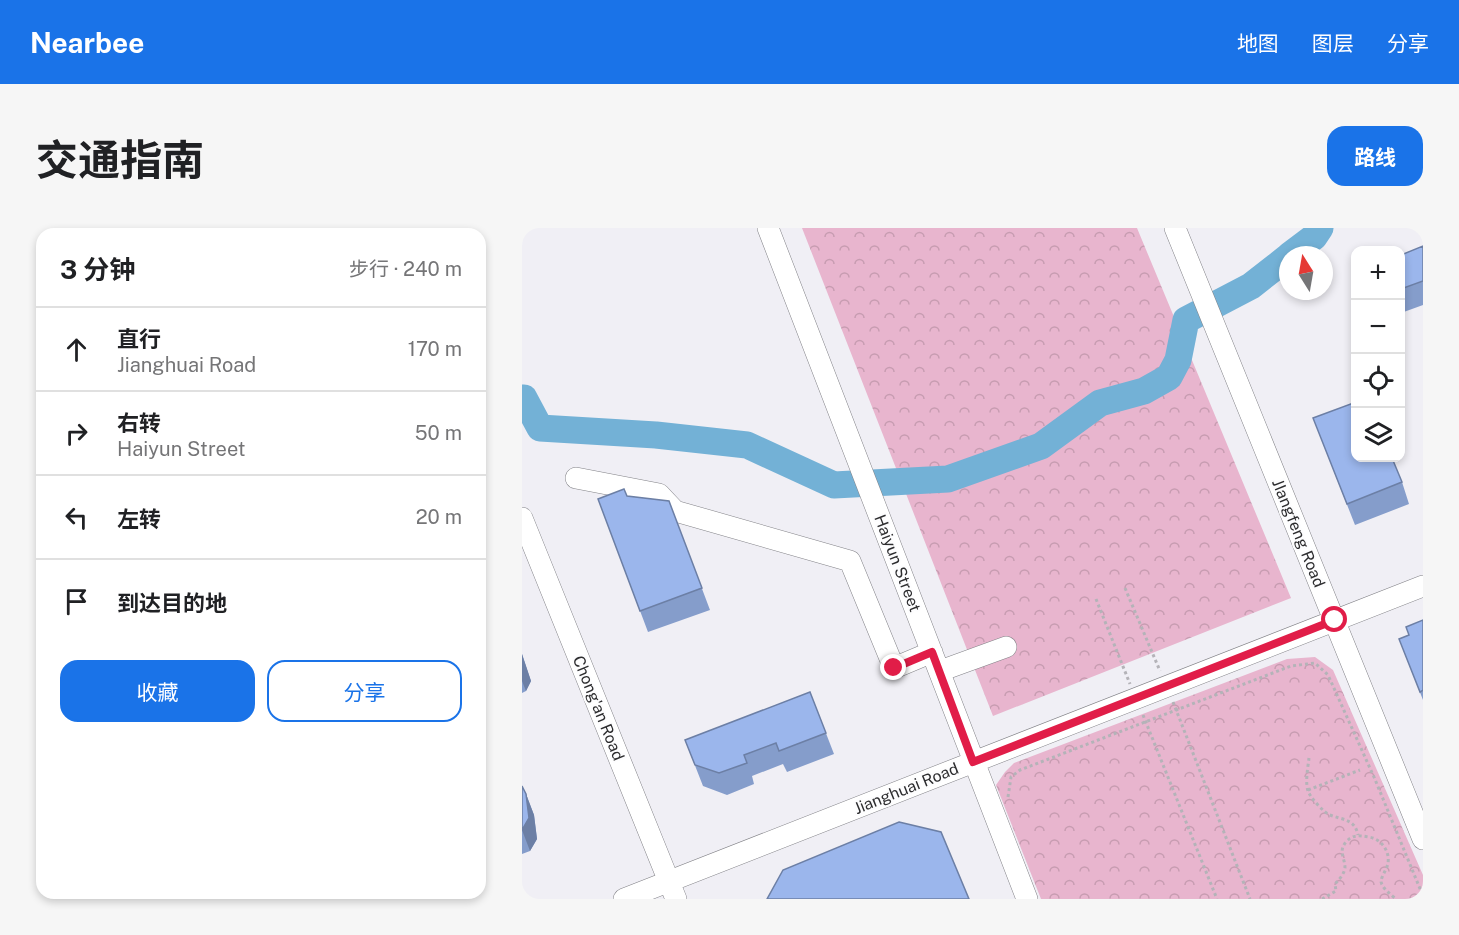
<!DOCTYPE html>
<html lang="zh">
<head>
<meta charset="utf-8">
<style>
  :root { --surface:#fff; --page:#f6f6f6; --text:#202124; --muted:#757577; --line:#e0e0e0; --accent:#1a73e8 }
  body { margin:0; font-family:"Public Sans","Noto Sans SC",sans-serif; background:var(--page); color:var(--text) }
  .controls { position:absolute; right:18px; top:18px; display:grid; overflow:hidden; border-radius:12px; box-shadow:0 3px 9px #0003 }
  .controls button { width:54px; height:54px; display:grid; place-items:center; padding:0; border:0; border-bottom:2px solid var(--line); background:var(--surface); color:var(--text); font:30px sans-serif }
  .compass { position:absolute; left:757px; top:18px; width:54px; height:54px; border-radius:50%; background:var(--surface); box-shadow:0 3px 9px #0003; rotate:349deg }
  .stop { position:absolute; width:18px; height:18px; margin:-14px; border:4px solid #e11d48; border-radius:50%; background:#fff }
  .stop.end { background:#e11d48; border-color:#fff; box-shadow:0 2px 6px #0008 }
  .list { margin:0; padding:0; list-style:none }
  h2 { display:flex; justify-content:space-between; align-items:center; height:78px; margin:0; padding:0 24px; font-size:26px }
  h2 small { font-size:20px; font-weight:400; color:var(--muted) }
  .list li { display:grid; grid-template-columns:39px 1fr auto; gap:18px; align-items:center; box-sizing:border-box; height:84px; padding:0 24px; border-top:2px solid var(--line) }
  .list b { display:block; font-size:22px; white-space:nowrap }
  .list p { margin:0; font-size:20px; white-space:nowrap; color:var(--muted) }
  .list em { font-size:20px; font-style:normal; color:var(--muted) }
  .actions { display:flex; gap:12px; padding:18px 24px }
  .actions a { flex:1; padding:14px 0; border:2px solid var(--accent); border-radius:18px; text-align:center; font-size:21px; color:var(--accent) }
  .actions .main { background:var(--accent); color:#fff }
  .icon { flex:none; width:33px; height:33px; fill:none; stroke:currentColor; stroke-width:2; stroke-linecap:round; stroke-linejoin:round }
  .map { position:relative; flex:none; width:901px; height:671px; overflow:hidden; border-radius:18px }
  header { display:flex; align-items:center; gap:36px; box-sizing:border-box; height:84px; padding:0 30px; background:var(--accent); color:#fff }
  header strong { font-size:28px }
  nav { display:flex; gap:33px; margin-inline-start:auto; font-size:21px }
  .intro { display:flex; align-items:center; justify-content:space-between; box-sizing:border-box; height:144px; padding:0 36px }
  h1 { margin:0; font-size:42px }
  .button { padding:15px 27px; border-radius:18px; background:var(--accent); color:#fff; font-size:21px; font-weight:700 }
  main { display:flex; gap:36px; padding:0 36px }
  aside { flex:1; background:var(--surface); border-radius:18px; box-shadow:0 3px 9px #0003 }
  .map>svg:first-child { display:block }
  .park { fill:url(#park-crowns) }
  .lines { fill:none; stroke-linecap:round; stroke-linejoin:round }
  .river { stroke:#73b1d6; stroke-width:27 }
  .minor-casing { stroke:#838388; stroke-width:22 }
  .path { stroke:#b4b3b8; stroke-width:3; stroke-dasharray:3 3; stroke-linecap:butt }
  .minor { stroke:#fff; stroke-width:21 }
  .wall { fill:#859dcb }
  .shaded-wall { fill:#6c7fa5 }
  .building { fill:#9bb6ec; stroke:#6c7fa5; stroke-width:1.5 }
  .route { stroke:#e11d48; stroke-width:8 }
  .labels { text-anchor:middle; stroke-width:4.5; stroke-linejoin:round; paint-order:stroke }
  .street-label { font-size:16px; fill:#2d2d2f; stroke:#fdfdfe }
</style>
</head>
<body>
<header>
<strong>Nearbee</strong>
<nav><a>地图</a><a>图层</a><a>分享</a></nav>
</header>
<div class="intro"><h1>交通指南</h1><a class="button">路线</a></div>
<main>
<aside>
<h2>3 分钟<small>步行 · 240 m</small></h2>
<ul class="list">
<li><svg class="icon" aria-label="ahead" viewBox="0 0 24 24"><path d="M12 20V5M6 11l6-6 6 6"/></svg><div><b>直行</b><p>Jianghuai Road</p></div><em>170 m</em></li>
<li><svg class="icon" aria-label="right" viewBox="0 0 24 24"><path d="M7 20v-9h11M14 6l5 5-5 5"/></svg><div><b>右转</b><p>Haiyun Street</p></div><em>50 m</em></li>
<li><svg class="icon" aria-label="left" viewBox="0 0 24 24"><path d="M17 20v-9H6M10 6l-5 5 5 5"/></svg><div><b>左转</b></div><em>20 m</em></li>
<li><svg class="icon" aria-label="arrive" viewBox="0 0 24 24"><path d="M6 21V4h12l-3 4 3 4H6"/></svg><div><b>到达目的地</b></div></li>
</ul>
<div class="actions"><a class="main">收藏</a><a>分享</a></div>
</aside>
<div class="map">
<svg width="901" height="671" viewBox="0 0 901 671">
  <defs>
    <pattern id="park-crowns" width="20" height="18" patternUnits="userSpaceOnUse" patternTransform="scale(1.5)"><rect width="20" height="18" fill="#e8b5ce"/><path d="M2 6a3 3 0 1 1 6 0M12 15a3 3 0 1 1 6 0" fill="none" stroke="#c79cb1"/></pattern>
  </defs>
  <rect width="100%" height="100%" fill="#f0eff5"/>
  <!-- park -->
  <path class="park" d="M280,0H615L769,370L471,488Z
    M793,429L811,442L901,647V671H519L474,557L483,544L492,535L765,431Z"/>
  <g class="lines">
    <!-- river -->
    <path class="river" d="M768,27L792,9L798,0
      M0,170H2L18,200L134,207L225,217L312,257L426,251L519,218L578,175L622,163L647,149L656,132L664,92L729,58L766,29"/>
    <!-- minor casing -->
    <g class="minor-casing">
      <path id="minor" d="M246,0L505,671
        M653,0L901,611
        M54,250L137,266L153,283L328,333L372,440L410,424
        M0,290L154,671
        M418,443L484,419
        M102,671L901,358"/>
    </g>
    <!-- path -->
    <path class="path" d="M603,360L638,443
      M574,371L608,456
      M651,474L728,671
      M621,487L695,671
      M787,530C786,539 783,554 786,563C788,569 802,585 808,587C821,592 833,591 836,607
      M786,562L838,542
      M486,569L489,549L498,542L769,438L793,435L806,447L852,549L901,668
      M800,671L814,663L813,656C817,652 822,646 823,640C823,630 816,623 824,614C830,607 837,607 846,609C858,610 868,622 866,635C865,641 860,647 859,653C859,659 869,667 874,671"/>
    <!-- minor -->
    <use href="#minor" class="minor"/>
  </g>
  <!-- wall -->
  <path class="wall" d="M901,18V77L879,85V27Z
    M791,190L880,254L887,276L833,297Z
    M105,268L147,273L188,382L126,404L76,271Z
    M901,392V472L877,411L887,407Z
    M0,426L9,453L4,463L0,465Z
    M288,464L312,526L265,544L261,536L230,548L232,556L205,567L181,558L163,512Z
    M0,558L4,566L12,587L15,611L8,623L0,626Z"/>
  <!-- shaded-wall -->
  <path class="shaded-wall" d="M0,426L9,453L4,463L0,453Z
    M4,566L12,587L15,611L8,623L0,602Z"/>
  <!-- building -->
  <path class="building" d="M901,18V53L879,61V27Z
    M834,174V230H870L880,254L825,276L791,190Z
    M102,261L105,268L147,273L180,360L118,383L76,271Z
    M901,392V462L898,464L877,411L887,407L884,399Z
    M288,464L304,505L257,523L254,515L222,527L225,535L197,545L173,537L163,512Z
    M0,558L4,566L7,590L0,602Z
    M377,594L419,604L447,671H245L261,642Z"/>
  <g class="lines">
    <!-- route -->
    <path class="route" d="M372,440L410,424L451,534L813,392"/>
  </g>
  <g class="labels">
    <!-- street labels -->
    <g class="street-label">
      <text transform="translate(777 305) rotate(68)" y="6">JIangfeng Road</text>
      <text transform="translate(376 335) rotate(69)" y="6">Haiyun Street</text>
      <text transform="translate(77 480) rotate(68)" y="6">Chong'an Road</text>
      <text transform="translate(384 560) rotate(-22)" y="6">Jianghuai Road</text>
    </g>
  </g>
</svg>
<div class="controls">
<button>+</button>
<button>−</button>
<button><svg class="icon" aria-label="locate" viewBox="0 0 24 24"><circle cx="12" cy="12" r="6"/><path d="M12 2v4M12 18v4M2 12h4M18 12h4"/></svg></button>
<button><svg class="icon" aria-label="layers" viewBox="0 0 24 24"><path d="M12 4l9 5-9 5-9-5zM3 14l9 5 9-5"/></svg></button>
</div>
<svg class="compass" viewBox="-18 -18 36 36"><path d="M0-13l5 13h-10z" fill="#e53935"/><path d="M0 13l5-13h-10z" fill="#757577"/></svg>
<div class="stop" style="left:813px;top:392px"></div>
<div class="stop end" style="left:372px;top:440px"></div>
</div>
</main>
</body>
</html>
